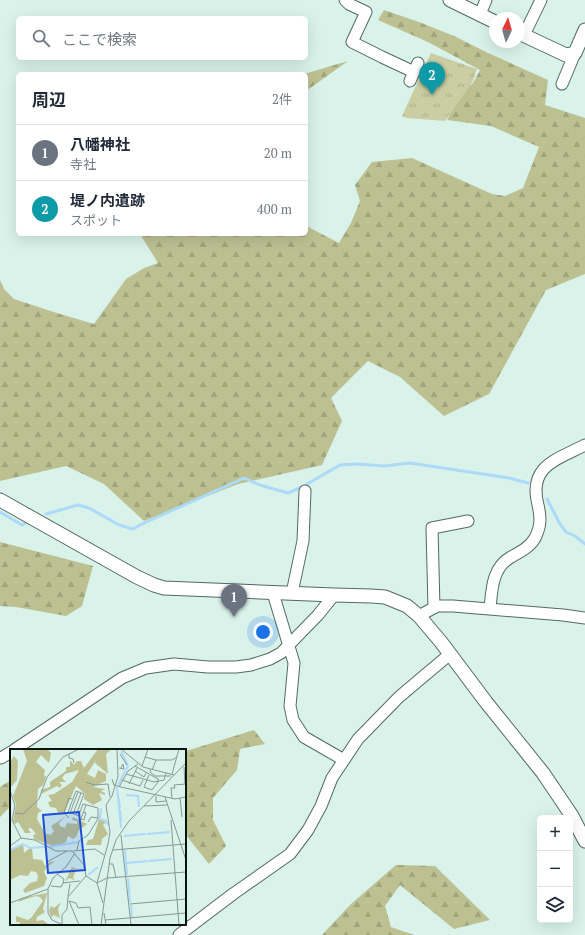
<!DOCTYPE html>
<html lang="ja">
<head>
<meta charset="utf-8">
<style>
  :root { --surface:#fff; --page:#f2f2f3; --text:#1f2937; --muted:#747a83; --line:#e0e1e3; --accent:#b45309 }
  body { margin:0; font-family:"PT Serif","Noto Sans JP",serif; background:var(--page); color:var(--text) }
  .controls { position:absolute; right:12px; bottom:12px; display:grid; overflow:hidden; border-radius:6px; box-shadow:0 4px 16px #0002 }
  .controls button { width:36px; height:36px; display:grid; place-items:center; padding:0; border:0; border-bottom:1px solid var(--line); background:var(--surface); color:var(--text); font:20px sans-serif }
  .compass { position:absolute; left:489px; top:12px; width:36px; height:36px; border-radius:50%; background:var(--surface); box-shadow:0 4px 16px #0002; rotate:5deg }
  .you { position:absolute; left:263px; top:632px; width:14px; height:14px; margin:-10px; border:3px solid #fff; border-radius:50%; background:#1a73e8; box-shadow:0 0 0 6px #1a73e833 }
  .badge { display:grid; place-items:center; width:26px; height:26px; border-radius:50%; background:var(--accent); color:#fff; font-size:13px; font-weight:700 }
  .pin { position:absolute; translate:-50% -33px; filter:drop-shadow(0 1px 2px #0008) }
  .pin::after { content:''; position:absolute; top:21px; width:14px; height:12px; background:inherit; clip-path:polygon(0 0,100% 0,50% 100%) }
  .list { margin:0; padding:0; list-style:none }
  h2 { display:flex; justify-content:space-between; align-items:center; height:52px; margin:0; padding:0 16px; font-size:17px }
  h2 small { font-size:13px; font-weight:400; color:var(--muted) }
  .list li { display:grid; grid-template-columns:26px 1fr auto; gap:12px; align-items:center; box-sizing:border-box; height:56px; padding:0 16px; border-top:1px solid var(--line) }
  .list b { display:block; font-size:15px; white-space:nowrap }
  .list p { margin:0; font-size:13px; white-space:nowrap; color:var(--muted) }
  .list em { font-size:13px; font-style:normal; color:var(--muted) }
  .icon { flex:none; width:22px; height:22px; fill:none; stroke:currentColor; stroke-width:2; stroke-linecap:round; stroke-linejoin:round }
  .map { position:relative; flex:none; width:585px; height:935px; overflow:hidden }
  .search { position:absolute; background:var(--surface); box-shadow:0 4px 16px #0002; left:16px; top:16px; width:292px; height:44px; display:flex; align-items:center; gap:10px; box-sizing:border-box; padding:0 14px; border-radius:6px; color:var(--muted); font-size:15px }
  .panel { position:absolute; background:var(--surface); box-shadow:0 4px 16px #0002; left:16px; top:72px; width:292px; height:164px; border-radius:6px }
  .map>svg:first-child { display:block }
  .forest { fill:url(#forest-firs) }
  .park { fill:url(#park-tufts) }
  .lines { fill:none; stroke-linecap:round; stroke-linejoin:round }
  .stream { stroke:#acdaf8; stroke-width:3 }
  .minor-casing { stroke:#536963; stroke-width:13 }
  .tertiary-casing { stroke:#536963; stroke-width:15 }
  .minor { stroke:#fff; stroke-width:11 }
  .tertiary { stroke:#fff; stroke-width:13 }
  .inset-river { fill:none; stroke:#acdaf8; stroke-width:2 }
  .inset-road { fill:none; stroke:#879993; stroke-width:1 }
  .view { fill:#1d4ed8; fill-opacity:0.15; stroke:#1d4ed8; stroke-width:2 }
  .inset-edge { fill:none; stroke:#0b1411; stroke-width:2 }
</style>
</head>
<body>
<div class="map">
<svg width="585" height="935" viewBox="0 0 585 935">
  <defs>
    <pattern id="forest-firs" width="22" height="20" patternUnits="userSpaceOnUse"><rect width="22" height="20" fill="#bdc192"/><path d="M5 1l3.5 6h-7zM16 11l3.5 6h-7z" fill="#a1a57d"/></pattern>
    <pattern id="park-tufts" width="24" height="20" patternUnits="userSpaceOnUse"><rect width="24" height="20" fill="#cacea2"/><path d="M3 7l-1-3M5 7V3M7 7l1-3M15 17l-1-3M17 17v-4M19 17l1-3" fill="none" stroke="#acb08a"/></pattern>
  </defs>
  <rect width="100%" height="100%" fill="#d9f2ea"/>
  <!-- forest -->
  <path class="forest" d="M384,10L419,22L454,36L486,52L548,80L545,105L585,118V274L546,290L489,394L444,416L400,377L368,361L331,398L342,421L322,465L238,484L144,521L104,484L66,466L0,481V280L4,289L14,299L60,314L94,324L126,279L144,268L158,263L140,234H306V225L310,228L339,243L351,223L360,201L355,185L372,162L412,158L492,194L505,196L523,188L539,147L491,126L447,120L461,94L473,83L480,70L428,42L378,20Z
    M348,61L306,91V74H304Z
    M0,542L93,566L82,606L66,616L16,607L0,606Z
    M254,730L265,744L240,749L237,770L213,798V820L226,846L209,864L185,834V753L186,751Z
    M11,780V806L0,817V787Z
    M396,865L435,866L490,920L454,929L400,885L385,906L391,927L414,935H322L351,904Z"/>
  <!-- park -->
  <path class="park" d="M431,53L477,69L473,81L445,121L407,118L402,116Z"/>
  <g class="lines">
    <!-- stream -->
    <path class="stream" d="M547,499L560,524L566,532L575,536L585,544
      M0,512L22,525L26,523
      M46,514L78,505L89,508L119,525L133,529L142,524L244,478L260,485L288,493L302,487L340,465L357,464L384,466L410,463L509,478L528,483"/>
    <!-- minor casing -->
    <g class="minor-casing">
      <path id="minor" d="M345,0L349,4L366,12L352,42L382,57L414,72
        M480,14L486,0
        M524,35L541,0
        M410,81L418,63
        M562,84L575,53
        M273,593L294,663L290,706L293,720L304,737L344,760
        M292,593L303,541L305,491
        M434,608L432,528L468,521
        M490,608C492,589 492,568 511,557C520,552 530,547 535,538C541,526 541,518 538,505C528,466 556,460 585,445
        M419,616L437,606H453L563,615L585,618
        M14,750L122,678L146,668L174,664L208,667H236L251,665L270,659L281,653L318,615L334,595
        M1,758L11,752
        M179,935L233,894L290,854L308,830L321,806L332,778L358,739L399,697L450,654"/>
    </g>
    <!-- tertiary casing -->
    <g class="tertiary-casing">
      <path id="tertiary" d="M450,0L495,22
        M519,33L566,55L575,53L585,30
        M0,500L137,577L154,585L164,588L334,595L371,596L385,597L407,606L419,616L441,642L486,702L543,773L572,816L585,841"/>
    </g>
    <!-- minor -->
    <use href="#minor" class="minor"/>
    <!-- tertiary -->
    <use href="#tertiary" class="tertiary"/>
  </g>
  <!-- overview -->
  <g transform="translate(10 749)">
    <rect width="176" height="176" fill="#d9f2ea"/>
    <path d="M13,0H37L41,4L39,14L31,6L26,13L35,21L34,26L36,28L33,36L28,40L27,58L32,62L28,64L27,70L35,84L41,86L44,82L41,77L55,68L49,74L50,77L55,79L57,74L67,75V72L62,71L63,68L57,65L77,75L69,81L66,88L63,90L58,87L56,93L45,98L24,90L23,86L26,85L21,79L18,80L21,84H15L8,73L5,75L3,72L6,56L3,47L17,12ZM88,0H102L96,5L98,25L85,14L86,11L77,25L85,29L88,21L96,25V32L83,38L95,40L91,42L95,44V46L89,44L92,51L83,56L74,50L75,45L66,37L54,64H48L46,59L40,58L38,53L42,52L38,46L44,45L62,33L69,21L55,25L52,29L56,33H49L52,36L50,39L47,37L31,45V41L40,38V33L56,22V18H60V11L64,16L67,12H71L74,19ZM4,7L8,12L7,31L0,39V13ZM89,70L96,73L93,76L98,85L92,90L91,96H76L78,91L83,90ZM13,95L14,104L21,98H28L22,99L23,110L32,111L35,117L40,113L45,112L36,119L34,123L37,129L34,137L15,144L13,141L20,134L27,132L28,127L26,123L21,122L18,127L10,126L0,131V101ZM62,118L69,121L62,120L66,122L63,128L65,131L59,129L55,133ZM37,144L33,160L35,163L27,168L26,172L33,171L39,176H9L10,173H6V167L18,171L21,169L33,152L30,148L25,147L8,153L11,149ZM51,153L48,160L50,169L44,166L41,168L39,162L41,157L44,159Z" fill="#bdc192"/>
    <path class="inset-river" d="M108,36L118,17L111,2M107,38L111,79M108,46L110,59M116,46L128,47L129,58M91,59L90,70L96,72L98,76M110,61L111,73M137,85L160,83M114,87L136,85M39,98L68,93M0,101L13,95L20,99L35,98M115,101L117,126M139,112L162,110M117,114L138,112M78,126L88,118M118,129L120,153M121,156L122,168"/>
    <path class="inset-road" d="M111,0L133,18L164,26M59,5V9L63,10L64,14M110,5L117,16M135,8L146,11L142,21M146,11H162L167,8M125,17L148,30V33M132,17L138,0M174,18L175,35M109,19L114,20L113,15L111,19M141,20L140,23L145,27H161M125,22L134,28L136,24M116,25L144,33L154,31L156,24M162,25L169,0M139,26L134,38L142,41L148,33M102,30L104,36L111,38L165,50L176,48M112,31L130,37L133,31M76,33L84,36L98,35L100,48M119,35L127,19M109,38L118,22L128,15M0,41L5,57L2,71L11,89L25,91L46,102H62L74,116L76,127L87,134L97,129L176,123M146,47V53L156,52M155,48L176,111M162,49L161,39H165L164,36L176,35M170,49L172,68M134,57L157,56M73,63L76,64L74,71L71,70L76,56M5,64L13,65L29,50L37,28L53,8L69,0M60,64L68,43M63,65L71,44M66,66L74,45L66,42L58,63L64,65L69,67V66L73,55L88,59M59,69L54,64L59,49L62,50M161,71L169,176M78,73L81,68L88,69M111,86L121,176M0,97L11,89M67,101L69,92L78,86L88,70V59M103,101L176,95M63,102L85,100L94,106M37,113L57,102M99,115H103L106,129M47,125L54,130L53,134M53,134L70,132M41,137L51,138L53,134M38,140V164L42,171L51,175M58,147L60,135M59,152L66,154L68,159L80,158L82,176M59,152L69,176M0,154L38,140L43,129L56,118L65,104M93,154L87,134L98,95L100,83L96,56L102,47L108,27L107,0M120,155L176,150M94,164L96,176M95,171L176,164M52,176V166L57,160L58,148L76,127M91,176L100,109L106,91L119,72L176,14"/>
    <path class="view" d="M69,63L75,121L38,124L33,66Z"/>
    <rect width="176" height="176" class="inset-edge"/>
  </g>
</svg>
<div class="controls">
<button>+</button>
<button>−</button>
<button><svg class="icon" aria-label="layers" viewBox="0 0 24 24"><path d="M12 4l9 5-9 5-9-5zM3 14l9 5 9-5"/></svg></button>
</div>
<svg class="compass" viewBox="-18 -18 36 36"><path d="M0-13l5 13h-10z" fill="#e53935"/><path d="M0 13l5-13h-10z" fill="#747a83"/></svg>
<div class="you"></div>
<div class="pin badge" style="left:234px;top:617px;background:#6b7280">1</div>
<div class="pin badge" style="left:432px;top:95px;background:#0f9aa8">2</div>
<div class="search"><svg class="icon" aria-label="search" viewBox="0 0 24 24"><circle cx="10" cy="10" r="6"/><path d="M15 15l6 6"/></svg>ここで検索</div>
<section class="panel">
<h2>周辺<small>2件</small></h2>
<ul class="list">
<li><span class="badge" style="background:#6b7280">1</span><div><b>八幡神社</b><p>寺社</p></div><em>20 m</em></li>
<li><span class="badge" style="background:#0f9aa8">2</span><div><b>堤ノ内遺跡</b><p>スポット</p></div><em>400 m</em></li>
</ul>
</section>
</div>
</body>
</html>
